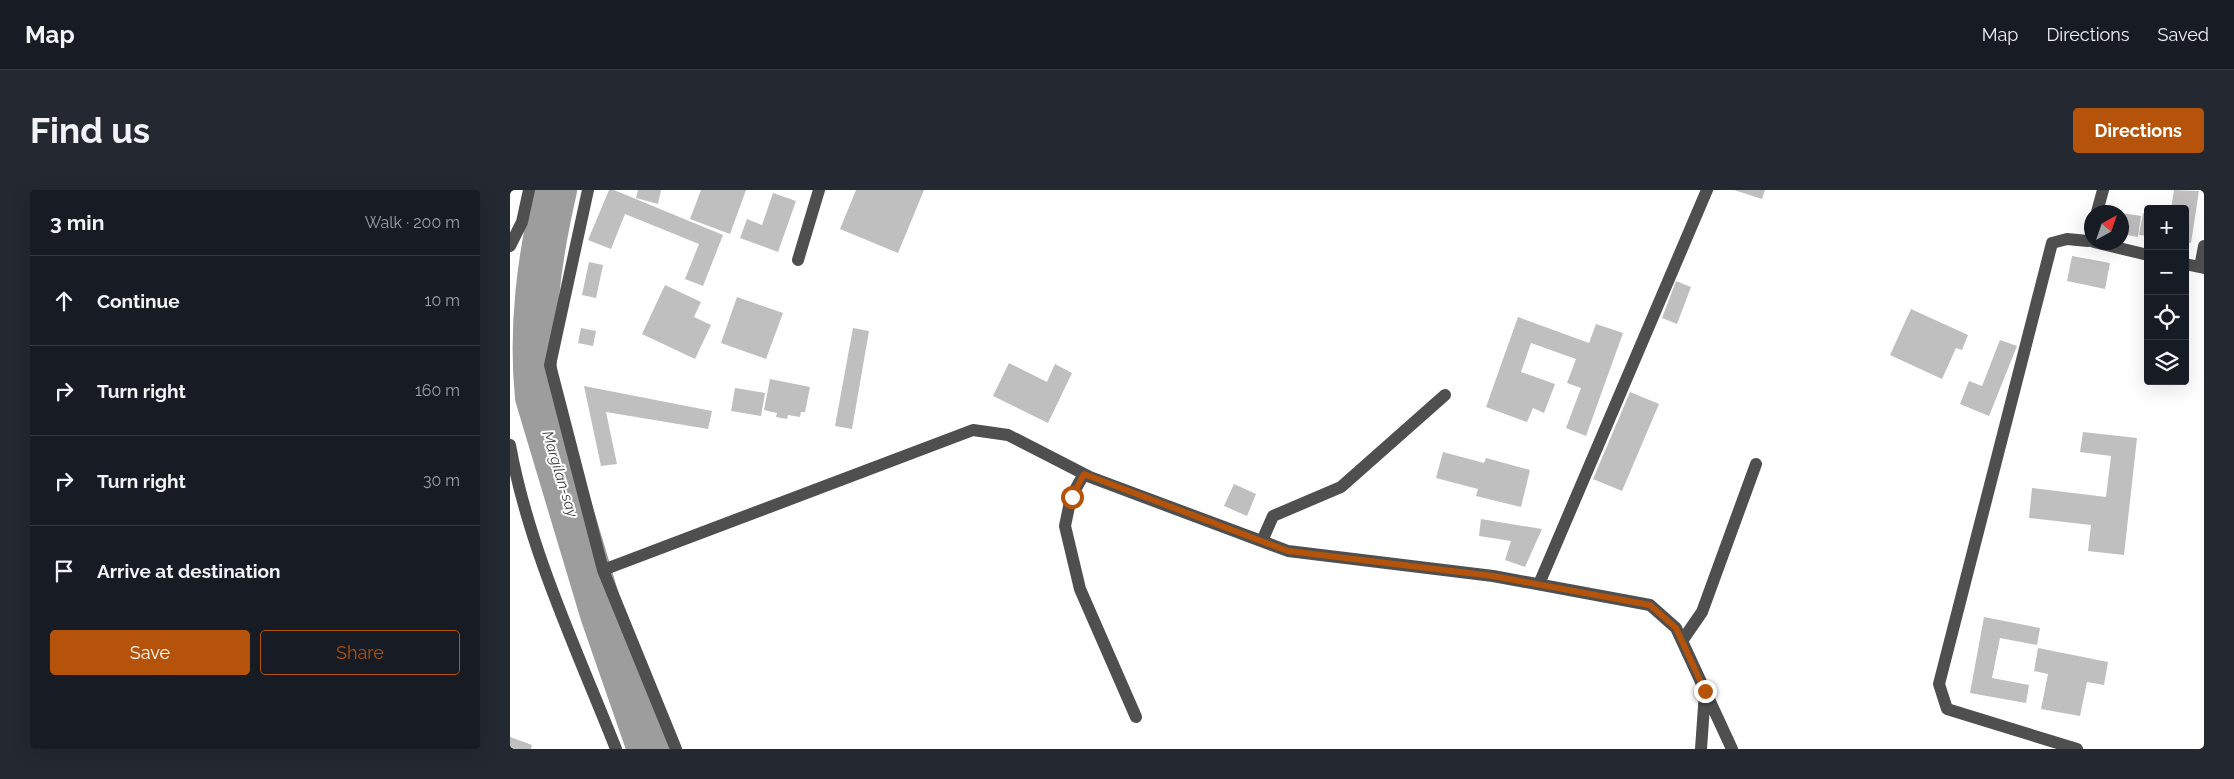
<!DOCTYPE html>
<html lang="en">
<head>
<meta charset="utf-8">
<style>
  :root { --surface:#171b24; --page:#242831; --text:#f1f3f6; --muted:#9ea1a6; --line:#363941; --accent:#b45309 }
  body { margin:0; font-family:Raleway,sans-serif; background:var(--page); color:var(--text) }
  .controls { position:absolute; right:15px; top:15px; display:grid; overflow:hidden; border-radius:5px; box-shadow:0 5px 20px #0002 }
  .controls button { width:45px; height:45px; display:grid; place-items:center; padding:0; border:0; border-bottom:1px solid var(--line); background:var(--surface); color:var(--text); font:25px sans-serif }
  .compass { position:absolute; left:1574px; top:15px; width:45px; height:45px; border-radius:50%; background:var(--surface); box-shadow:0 5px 20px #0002; rotate:40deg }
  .stop { position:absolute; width:15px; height:15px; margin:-11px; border:4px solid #b45309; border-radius:50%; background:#fff }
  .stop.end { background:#b45309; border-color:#fff; box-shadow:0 1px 5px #0008 }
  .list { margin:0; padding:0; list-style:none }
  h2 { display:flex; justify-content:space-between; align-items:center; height:65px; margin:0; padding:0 20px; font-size:21px }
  h2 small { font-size:16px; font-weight:400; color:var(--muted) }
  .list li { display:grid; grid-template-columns:32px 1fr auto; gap:15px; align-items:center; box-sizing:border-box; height:90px; padding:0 20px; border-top:1px solid var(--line) }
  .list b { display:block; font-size:19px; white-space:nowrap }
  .list em { font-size:16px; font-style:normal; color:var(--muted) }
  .actions { display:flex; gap:10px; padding:15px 20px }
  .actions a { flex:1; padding:11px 0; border:1px solid var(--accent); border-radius:5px; text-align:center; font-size:18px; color:var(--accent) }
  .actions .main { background:var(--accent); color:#fff }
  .icon { flex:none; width:28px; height:28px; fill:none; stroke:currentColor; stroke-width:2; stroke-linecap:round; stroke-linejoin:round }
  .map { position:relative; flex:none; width:1694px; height:559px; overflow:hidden; border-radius:5px }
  header { display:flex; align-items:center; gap:30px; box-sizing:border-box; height:70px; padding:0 25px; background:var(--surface); border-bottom:1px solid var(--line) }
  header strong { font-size:24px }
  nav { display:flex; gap:28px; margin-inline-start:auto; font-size:18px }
  .intro { display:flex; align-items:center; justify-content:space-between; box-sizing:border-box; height:120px; padding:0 30px }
  h1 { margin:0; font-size:35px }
  .button { padding:12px 22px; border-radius:5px; background:var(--accent); color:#fff; font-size:18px; font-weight:700 }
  main { display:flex; gap:30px; padding:0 30px }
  aside { flex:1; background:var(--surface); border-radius:5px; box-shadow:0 5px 20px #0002 }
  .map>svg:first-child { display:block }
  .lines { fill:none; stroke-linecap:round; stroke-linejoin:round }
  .river { stroke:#9d9d9d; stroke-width:44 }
  .building { fill:#bfbfbf }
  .minor { stroke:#4f4f4f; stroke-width:12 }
  .route { stroke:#b45309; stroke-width:6 }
  .labels { text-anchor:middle; stroke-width:4; stroke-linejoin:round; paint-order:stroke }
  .water-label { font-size:15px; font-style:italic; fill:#3e3e3e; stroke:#fff }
</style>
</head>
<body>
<header>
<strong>Map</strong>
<nav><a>Map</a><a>Directions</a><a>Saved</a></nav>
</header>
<div class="intro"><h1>Find us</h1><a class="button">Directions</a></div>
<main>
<aside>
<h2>3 min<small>Walk · 200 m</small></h2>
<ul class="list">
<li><svg class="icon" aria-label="ahead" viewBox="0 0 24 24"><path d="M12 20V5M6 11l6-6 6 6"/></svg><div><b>Continue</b></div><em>10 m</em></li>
<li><svg class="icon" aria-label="right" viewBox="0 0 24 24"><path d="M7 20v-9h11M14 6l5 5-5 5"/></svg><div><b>Turn right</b></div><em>160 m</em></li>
<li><svg class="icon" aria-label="right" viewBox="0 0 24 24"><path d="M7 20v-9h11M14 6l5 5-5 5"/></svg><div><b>Turn right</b></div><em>30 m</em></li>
<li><svg class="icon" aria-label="arrive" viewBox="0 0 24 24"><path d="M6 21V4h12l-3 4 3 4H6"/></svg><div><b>Arrive at destination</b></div></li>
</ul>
<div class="actions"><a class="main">Save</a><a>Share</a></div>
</aside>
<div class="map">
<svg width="1694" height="559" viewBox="0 0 1694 559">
  <rect width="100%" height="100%" fill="#fff"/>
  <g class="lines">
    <!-- river -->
    <path class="river" d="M45,0C29,69 20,137 27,207L92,424L139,559"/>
  </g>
  <!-- building -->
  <path class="building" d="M99,0H104L213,45L193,96L175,89L189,54L115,24L101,59L78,50Z
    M128,0H151L148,14L126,8Z
    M191,0H236L220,44L180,29Z
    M346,0H414L388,63L330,39Z
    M1224,0H1255L1252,9Z
    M1664,0L1689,1L1681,53L1675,52V19H1661Z
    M263,3L286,11L268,62L230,48L237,29L252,35Z
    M1612,23L1631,26L1628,47L1612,44Z
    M1633,23L1638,24V46L1629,45Z
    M1562,66L1600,73L1595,99L1557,91Z
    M79,72L93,75L86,108L72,105Z
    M1166,91L1181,97L1167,134L1152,128Z
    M155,95L191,112L184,127L201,135L185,169L132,144Z
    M227,107L273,123L256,169L211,153Z
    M1401,119L1458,145L1452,160L1446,158L1432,189L1380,165Z
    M1008,127L1079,153L1086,134L1113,143L1076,246L1056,238L1071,198L1057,193L1066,169L1021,153L1011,182L1045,194L1034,223L1023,218L1017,232L976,217Z
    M71,138L86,141L83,156L68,153Z
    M343,138L359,141L342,239L325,236Z
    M1490,150L1507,156L1479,226L1450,214L1459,191L1472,196Z
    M499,173L537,192L545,174L562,183L538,233L483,206Z
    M260,189L300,197L295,222H291L290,227L278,225L277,229L266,227L267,223L254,220Z
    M74,196L202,221L198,239L96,222L107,274L91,276Z
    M225,198L255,203L251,226L221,221Z
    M1120,202L1149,214L1112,301L1083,289Z
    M1573,242L1627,248L1614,365L1578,361L1581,335L1519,328L1522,298L1596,307L1601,266L1570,262Z
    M933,262L974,273L976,268L1020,280L1011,317L966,306L968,299L926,288Z
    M724,294L746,304L737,326L714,316Z
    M971,329L1032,339L1015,377L995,370L1001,351L969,346Z
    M1474,427L1530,438L1527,455L1490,448L1482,488L1519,495L1516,513L1460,503Z
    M1528,458L1598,472L1594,495L1577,492L1570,526L1531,519L1538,484L1524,481Z
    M0,547L22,555L21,559H0Z"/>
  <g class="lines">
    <!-- minor -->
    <path class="minor" d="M78,0L40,175L93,380L166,559
      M1587,22L1593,0
      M1584,52L1638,65
      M0,56L12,32L19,0
      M288,70L309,0
      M1675,74L1694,78
      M1690,77L1694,56
      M0,255C19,360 67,460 106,559
      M574,284L561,307L555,336L570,399L626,527
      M752,351L763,326L831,297L935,205
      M93,380L463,240L498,245L580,287L778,361L983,386L1140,415L1166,438L1222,559
      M1029,394L1197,0
      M1172,451L1192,422L1246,274
      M1191,559L1195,502
      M1567,559L1437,519L1429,494L1542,53L1557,49L1578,51"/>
  </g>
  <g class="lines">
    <!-- route -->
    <path class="route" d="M562,307L574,284L778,361L983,386L1140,415L1166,438L1195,501"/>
  </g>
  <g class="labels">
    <!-- water labels -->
    <g class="water-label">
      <text transform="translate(50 284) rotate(73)" y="5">Margilan-say</text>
    </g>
  </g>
</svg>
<div class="controls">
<button>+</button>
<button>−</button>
<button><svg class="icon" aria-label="locate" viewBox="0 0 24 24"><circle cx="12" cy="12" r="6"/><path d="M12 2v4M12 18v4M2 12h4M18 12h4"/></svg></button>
<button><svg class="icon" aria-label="layers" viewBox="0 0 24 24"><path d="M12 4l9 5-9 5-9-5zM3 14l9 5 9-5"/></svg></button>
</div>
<svg class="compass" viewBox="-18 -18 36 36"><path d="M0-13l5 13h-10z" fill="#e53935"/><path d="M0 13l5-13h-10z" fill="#9ea1a6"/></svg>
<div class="stop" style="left:562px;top:307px"></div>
<div class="stop end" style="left:1195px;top:501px"></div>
</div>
</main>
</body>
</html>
